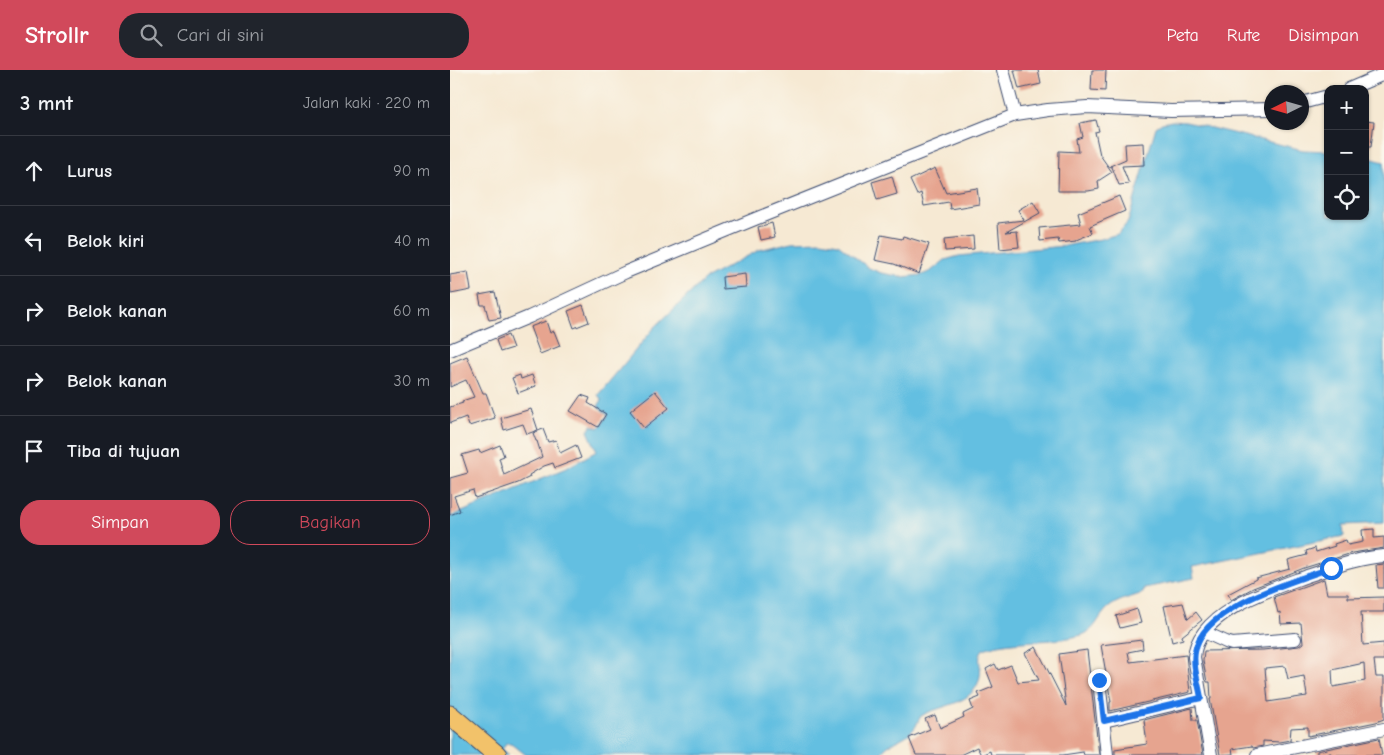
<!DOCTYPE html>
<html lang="id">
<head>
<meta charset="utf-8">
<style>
  :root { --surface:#171b24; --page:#20242c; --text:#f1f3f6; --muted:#9ea1a6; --line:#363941; --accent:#d1495b }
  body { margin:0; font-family:"Comic Neue",sans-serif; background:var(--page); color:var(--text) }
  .controls { position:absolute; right:15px; top:15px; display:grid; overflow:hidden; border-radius:10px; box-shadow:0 1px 4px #0004 }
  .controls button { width:45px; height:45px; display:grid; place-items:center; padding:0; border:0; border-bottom:1px solid var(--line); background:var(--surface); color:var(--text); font:25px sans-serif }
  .compass { position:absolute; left:814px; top:15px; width:45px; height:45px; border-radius:50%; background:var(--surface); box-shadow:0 1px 4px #0004; rotate:265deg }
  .stop { position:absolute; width:15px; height:15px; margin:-11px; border:4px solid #1a73e8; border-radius:50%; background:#fff }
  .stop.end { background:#1a73e8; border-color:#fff; box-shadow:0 1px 5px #0008 }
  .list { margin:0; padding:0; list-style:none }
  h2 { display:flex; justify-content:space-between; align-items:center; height:65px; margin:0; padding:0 20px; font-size:21px }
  h2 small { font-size:16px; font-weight:400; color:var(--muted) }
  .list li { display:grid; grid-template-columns:32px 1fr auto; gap:15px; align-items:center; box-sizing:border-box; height:70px; padding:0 20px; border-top:1px solid var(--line) }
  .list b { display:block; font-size:19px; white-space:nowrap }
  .list em { font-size:16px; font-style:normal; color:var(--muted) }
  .actions { display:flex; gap:10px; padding:15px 20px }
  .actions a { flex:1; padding:11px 0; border:1px solid var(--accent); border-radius:20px; text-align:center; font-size:18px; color:var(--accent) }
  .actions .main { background:var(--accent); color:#fff }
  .icon { flex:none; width:28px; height:28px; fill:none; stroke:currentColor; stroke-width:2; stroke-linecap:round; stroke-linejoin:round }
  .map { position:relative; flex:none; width:934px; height:685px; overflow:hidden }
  header { display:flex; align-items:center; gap:30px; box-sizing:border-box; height:70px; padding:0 25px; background:var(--accent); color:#fff }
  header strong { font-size:24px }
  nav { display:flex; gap:28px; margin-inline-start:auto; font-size:18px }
  .search { width:350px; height:45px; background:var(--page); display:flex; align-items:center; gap:12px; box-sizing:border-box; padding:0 18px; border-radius:20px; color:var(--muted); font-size:19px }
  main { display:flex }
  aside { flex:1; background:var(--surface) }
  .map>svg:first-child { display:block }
  .water { fill:#63bfe1; stroke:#3f77a0 }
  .building { fill:#e6a48f; fill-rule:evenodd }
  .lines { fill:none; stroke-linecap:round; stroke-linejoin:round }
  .minor-casing { stroke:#3c4b70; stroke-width:14 }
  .highway-casing { stroke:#3c4b70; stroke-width:21 }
  .minor { stroke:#fff; stroke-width:12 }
  .highway { stroke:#f2c26a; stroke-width:19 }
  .route { stroke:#1a73e8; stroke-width:6 }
</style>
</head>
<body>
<header>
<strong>Strollr</strong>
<div class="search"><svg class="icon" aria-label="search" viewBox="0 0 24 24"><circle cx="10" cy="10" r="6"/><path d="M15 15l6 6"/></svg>Cari di sini</div>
<nav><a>Peta</a><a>Rute</a><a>Disimpan</a></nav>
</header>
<main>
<aside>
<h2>3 mnt<small>Jalan kaki · 220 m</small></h2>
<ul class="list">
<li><svg class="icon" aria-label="ahead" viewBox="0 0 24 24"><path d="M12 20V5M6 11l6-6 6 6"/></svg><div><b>Lurus</b></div><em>90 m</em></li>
<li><svg class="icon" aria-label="left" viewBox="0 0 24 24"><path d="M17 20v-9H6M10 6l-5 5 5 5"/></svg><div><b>Belok kiri</b></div><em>40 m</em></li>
<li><svg class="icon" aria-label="right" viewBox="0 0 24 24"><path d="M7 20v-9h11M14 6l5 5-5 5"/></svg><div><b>Belok kanan</b></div><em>60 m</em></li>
<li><svg class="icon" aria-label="right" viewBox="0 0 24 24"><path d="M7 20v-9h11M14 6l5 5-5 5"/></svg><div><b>Belok kanan</b></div><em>30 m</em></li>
<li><svg class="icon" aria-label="arrive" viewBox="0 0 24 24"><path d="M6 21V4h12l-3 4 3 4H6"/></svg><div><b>Tiba di tujuan</b></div></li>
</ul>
<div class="actions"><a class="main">Simpan</a><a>Bagikan</a></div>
</aside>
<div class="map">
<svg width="934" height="685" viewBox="0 0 934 685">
  <rect width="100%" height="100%" fill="#fbf7ec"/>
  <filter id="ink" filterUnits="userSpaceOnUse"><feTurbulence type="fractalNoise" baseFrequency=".02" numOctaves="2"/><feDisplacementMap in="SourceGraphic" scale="10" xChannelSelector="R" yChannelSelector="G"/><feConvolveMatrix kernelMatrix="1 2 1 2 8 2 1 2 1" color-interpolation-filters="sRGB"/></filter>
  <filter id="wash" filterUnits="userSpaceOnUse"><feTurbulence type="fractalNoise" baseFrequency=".0096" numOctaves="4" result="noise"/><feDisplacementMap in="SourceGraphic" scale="20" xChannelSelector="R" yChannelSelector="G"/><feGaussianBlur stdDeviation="1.12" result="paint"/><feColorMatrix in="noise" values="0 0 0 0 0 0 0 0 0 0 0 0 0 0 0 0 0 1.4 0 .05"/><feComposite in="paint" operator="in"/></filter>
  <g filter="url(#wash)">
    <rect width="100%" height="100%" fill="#f6e9d3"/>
    <!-- water -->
    <path class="water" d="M722,51L736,52L853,80L878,81V146H915V87L934,92V453L893,455L894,466L742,497L744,508L694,518L693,523C682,527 667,530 658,538C648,547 646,560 632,565C600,574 565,568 533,579C526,588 532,596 530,606C525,635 492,634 471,646C468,650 467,656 463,660C454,670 437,672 430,685H76L61,673H56L52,679L59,685H0V447L116,398L147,381L138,361L142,355L149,358L158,345L148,336L152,330L148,325L205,257L255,209L309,180L342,172L371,171L388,174L419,198L431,203L453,207L472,205L481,201L495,190L509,186L614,176L651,169L668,164L678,152L706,57L712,53Z"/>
    <g id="blocks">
      <!-- building -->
      <path class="building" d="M564,0H588L591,14L569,19Z
        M642,0H656L655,21L641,20Z
        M646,50L649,61L645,62L650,85L662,102L648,111L649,119L638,121H608L609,81L629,82L627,69L633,67L630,53Z
        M915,51L924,52L921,77H915Z
        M693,73L694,95L672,96L679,114L669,115L662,97L660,96L676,89L675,74Z
        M485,98L496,123L527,118L529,134L500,139L499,132L474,136L471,123L467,125L460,110Z
        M442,106L447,124L427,130L422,112Z
        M669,126L675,141L640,156L643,163L626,170V171L609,173L608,169L590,171L589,158L631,154L628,143Z
        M583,131L590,143L556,162L567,161L569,177L550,179L548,153L574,150L568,140Z
        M322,153L325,167L311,170L308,157Z
        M431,165L452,169L453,166L479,174L469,204L444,194L425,190Z
        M523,166L524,179L495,181L494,169Z
        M18,202L21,220L1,224L0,205Z
        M295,204L296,217L273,219L272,207Z
        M45,222L51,248L39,250L35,235H31L29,225Z
        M133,235L139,252L124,258L118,241Z
        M96,251L100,263L104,261L110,276L90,284L80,257Z
        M58,265L63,278L50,282L46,270Z
        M17,286L33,323H36L45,348L19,356L16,347L0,353V337L13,333L12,331L24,327L16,310L0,317V293Z
        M70,305L71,309L82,305L86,316L68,323L62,308Z
        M205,321L219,338L194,358L180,341Z
        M131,325L140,328L138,333L156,344L148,357L120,341Z
        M81,339L88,360L77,364L73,354L54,360L51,348Z
        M93,359L98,372L106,370L110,383L126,375L131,388L105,398L103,393L94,396L79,405L80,407L68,413L25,428L23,420L4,426L10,441L0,445V408L18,403L12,385L29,380L30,383L50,375L54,386L49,388L54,405L92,387L87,371H86L83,363Z
        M924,459V468L934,467V478L902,483L854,498L803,518L781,530L778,524L806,509V508L840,499L838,490L857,485L856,481L865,478L866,482L885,476L884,474L896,470L898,475L913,472L912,460Z
        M934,494V518H928L926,495Z
        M874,509L877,524H898V528L934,527V542H911L913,575L934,573V590H924L926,607H934V649L926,652L858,666V657L841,658L840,670L829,672L813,671V676L803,678L802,676L782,679L783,684L770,685L760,629H761L760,612H757L753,591L754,581L813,580L849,576L853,573L851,553L831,554L830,542L828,543L824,527ZM914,593L915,611L883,617L882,600ZM835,596L838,609L854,606L857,626L818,632L815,598Z
        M733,533L738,549L746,542L752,550L732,566L733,569L722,572L714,536Z
        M687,539L691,553L670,558L666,546Z
        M692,570L693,579L678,582L680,592L736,585L740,622L660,641V632H661L651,575Z
        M586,577L616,636L609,584L637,580L649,685H634L633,682L613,685H541L540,681L531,685L527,677L510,685H466L459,668L480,659L475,649L485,645L490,658L514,647L513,644L523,639L520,631L530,627L528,623L543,617L536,599L545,594L548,600L561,595L568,612L589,610L575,583Z
        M742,638L743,650H747L753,685H665V679L697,674L694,650Z
        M929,668L932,685H881V683L867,685V681Z"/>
    </g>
  </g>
  <g filter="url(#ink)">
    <use href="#blocks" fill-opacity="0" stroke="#3c4b70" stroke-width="1"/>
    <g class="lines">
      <!-- minor casing -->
      <g class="minor-casing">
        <path id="minor" d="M553,0L565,45
          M899,19L934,4
          M852,33L878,26
          M0,280L79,247L176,202L305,149L565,45L598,40L637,37L721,41L822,39
          M754,562L776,572L782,574L845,569
          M649,610L657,685
          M654,651L751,628
          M761,685L744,587C747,542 822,519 857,506C882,498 907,488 934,486
          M807,685L934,659"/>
      </g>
      <!-- highway casing -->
      <g class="highway-casing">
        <path id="highway" d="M0,645L47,685"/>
      </g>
      <!-- minor -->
      <use href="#minor" class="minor"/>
      <!-- highway -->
      <use href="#highway" class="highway"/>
    </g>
  </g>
  <g class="lines" filter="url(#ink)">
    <!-- route -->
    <path class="route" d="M649,610L654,651L751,628C749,614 742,596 745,582C751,537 844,511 881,498"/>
  </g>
</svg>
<div class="controls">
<button>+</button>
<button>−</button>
<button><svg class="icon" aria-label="locate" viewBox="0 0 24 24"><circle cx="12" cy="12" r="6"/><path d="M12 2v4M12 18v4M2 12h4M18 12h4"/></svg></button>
</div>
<svg class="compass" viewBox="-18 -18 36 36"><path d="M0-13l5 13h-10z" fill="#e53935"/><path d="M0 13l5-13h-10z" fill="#9ea1a6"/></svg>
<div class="stop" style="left:881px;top:498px"></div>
<div class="stop end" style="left:649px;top:610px"></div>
</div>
</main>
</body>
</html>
